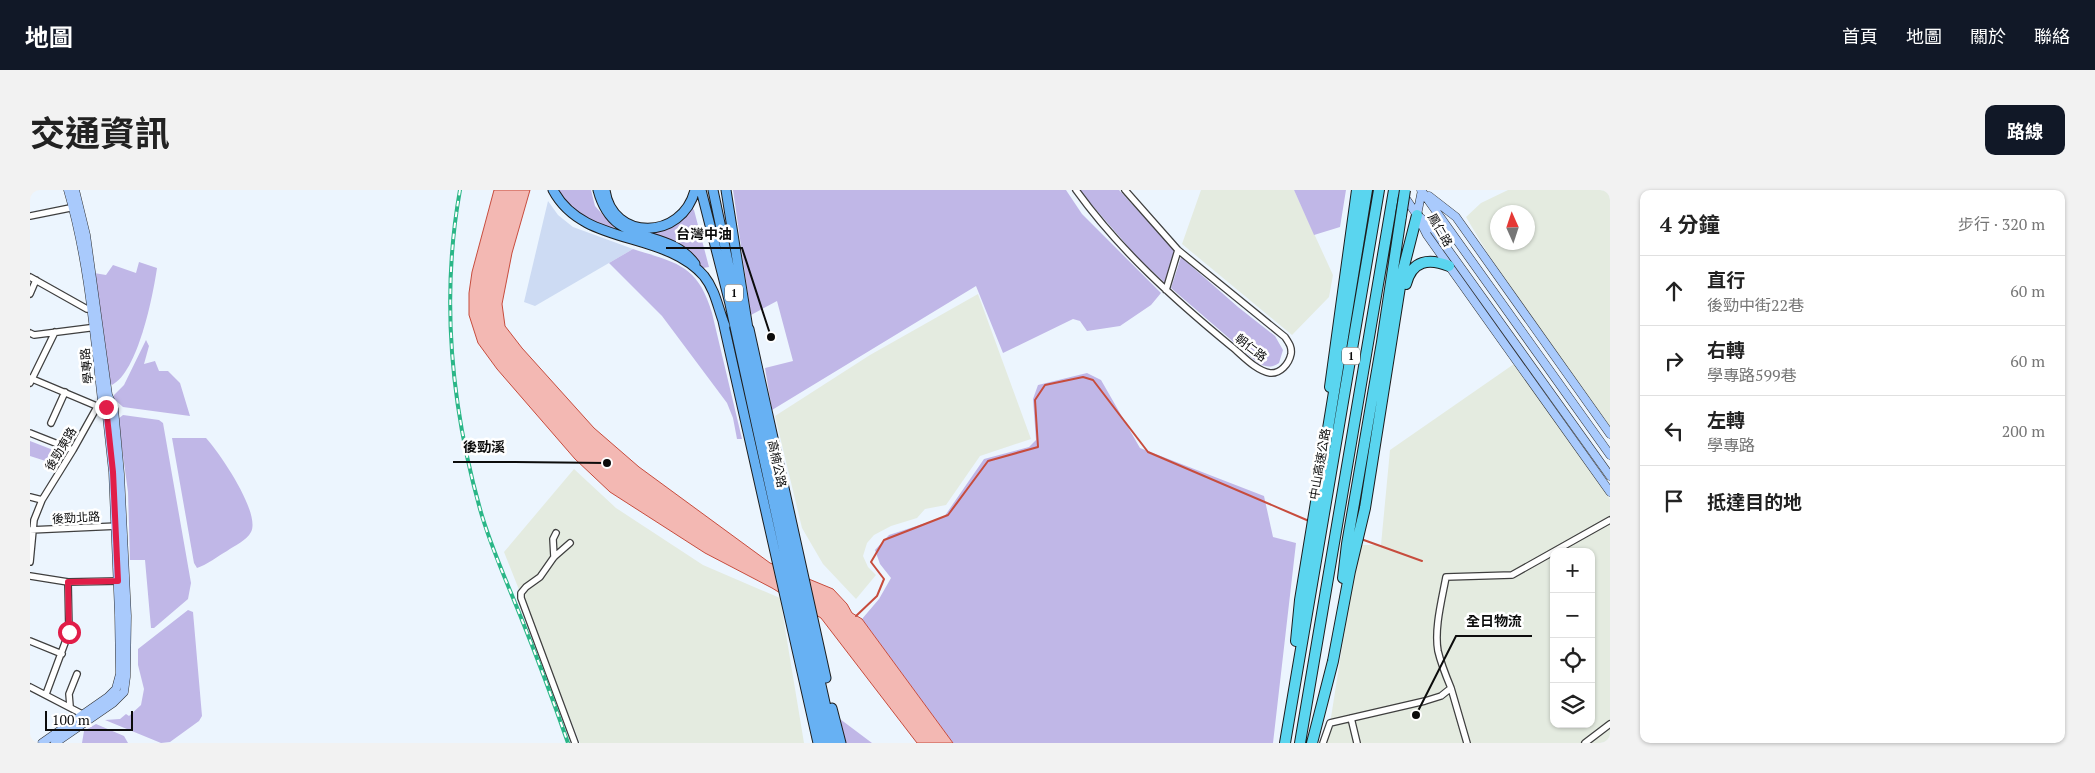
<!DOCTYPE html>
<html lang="zh-TW">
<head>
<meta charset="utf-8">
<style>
  :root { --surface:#fff; --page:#f2f2f2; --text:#222; --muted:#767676; --line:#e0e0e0; --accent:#111827 }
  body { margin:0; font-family:"PT Serif","Noto Sans TC",serif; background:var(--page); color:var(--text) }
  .controls { position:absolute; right:15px; bottom:15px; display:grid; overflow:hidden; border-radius:10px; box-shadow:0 1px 4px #0004 }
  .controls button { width:45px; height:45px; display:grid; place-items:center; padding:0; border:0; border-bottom:1px solid var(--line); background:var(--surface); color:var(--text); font:25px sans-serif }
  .compass { position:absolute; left:1460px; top:15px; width:45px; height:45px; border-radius:50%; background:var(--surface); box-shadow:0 1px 4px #0004; rotate:357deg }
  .scale { position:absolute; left:15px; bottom:12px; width:88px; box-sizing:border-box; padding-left:5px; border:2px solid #0c0c0c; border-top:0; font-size:14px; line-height:18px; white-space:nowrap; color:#0c0c0c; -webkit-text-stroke:4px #fff; paint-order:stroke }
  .stop { position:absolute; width:15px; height:15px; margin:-11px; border:4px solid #e11d48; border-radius:50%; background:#fff }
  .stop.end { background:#e11d48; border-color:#fff; box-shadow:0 1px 5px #0008 }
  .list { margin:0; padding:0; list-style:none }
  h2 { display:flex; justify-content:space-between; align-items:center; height:65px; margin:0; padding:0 20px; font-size:21px }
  h2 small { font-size:16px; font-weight:400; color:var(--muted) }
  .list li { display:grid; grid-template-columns:32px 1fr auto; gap:15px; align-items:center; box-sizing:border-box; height:70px; padding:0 20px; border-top:1px solid var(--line) }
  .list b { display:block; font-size:19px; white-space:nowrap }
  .list p { margin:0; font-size:16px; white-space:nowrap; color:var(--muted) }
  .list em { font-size:16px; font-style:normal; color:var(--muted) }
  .icon { flex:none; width:28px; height:28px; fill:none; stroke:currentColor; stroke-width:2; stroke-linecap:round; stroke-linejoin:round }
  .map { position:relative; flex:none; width:1580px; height:553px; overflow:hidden; border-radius:10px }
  header { display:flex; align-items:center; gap:30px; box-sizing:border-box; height:70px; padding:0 25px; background:var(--accent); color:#fff }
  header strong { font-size:24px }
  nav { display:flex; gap:28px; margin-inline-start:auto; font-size:18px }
  .intro { display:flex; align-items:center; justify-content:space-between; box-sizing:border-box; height:120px; padding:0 30px }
  h1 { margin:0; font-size:35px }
  .button { padding:12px 22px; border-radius:10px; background:var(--accent); color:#fff; font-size:18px; font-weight:700 }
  main { display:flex; gap:30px; padding:0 30px }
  aside { flex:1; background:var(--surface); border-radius:10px; box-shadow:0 1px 4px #0004 }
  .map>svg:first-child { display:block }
  .industrial { fill:#e4ebe0; fill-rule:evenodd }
  .farmland { fill:#cddbf3 }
  .green { fill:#c0b7e7 }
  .water { fill:#f3b8b3; stroke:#c74c3d }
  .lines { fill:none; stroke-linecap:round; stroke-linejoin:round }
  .stream { stroke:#c74c3d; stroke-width:2 }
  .street-casing { stroke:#3f3f3f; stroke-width:8 }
  .secondary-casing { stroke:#2e2e2e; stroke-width:9 }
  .primary-casing { stroke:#1d1d1d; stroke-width:11 }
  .highway-casing { stroke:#1d1d1d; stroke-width:12 }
  .street { stroke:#fff; stroke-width:5.5 }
  .secondary { stroke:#a9cafc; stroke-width:8 }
  .primary { stroke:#67b1f3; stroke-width:9 }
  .highway { stroke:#5ad5ef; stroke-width:10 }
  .rail-casing { stroke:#2ab687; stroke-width:4 }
  .rail { stroke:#fff; stroke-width:2; stroke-dasharray:5.5; stroke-linecap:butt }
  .highway-bridge-casing { stroke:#1d1d1d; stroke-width:12; stroke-linecap:butt }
  .highway-bridge { stroke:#5ad5ef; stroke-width:10 }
  .route { stroke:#e11d48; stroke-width:6 }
  .labels { text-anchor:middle; stroke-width:5; stroke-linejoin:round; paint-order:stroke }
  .shield { fill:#fff; stroke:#555; stroke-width:1 }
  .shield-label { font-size:11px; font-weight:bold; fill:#0c0c0c }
  .street-label { font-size:12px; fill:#0c0c0c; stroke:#fff }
  .leader { fill:none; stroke:#0c0c0c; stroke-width:2 }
  .callout-dot { fill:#0c0c0c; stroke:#fff; stroke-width:2 }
  .callout-label { font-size:14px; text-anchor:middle; font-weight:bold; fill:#0c0c0c; stroke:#fff; stroke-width:5; stroke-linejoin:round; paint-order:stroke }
</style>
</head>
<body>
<header>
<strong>地圖</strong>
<nav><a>首頁</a><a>地圖</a><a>關於</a><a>聯絡</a></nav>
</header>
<div class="intro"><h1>交通資訊</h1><a class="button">路線</a></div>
<main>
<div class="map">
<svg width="1580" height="553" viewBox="0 0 1580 553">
  <rect width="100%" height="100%" fill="#ecf5fe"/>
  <!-- industrial -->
  <path class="industrial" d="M1171,0H1264L1303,85L1299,107L1262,145L1152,54Z
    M1478,0H1580V238L1458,64L1436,27L1451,13ZM1468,22H1498V52H1468Z
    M948,104L1001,249L950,266L916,315L895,319L887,328L861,336L844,345L837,353L833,366L838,377L846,385L826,409L793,374L772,338L745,226L840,165Z
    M1484,174L1580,309V553H1297L1328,355H1351L1360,260ZM1524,362H1561V534H1524Z
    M544,279L586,318L673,375L750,408L774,553H550L474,362Z"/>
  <!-- farmland -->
  <path class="farmland" d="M518,11L528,25L543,37L603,59L505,116L494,112Z"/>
  <!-- green -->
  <path class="green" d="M528,0H561L565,16L589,43C566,34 538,25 528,0Z
    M703,0H1036L1052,24L1131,103L1121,115L1090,136L1057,141L1050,131L1043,129L973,163L946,96L742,220L735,178L763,171L747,111L721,125Z
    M1049,0H1089L1145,61L1135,93L1108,68Z
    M1264,0H1316L1310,37L1284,45Z
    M661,17L664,20L679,77L673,78L665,69L610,40H623Z
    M603,59C647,73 668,75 682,123L712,249H707L703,228L697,213L632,126L579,73Z
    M1151,67L1208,117L1245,146L1253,160L1249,173C1242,178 1237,177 1229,174L1141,98Z
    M109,72L127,78C123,106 108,182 82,195L79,192L64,83L76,85L83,75L106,83Z
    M116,150L119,156L114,174L125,171L129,181H138L150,193L160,226L93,217L84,209V205L94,195Z
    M1057,183L1071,190L1110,258L1234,306L1243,347L1266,353L1243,553H923L832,429L849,409L861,388L850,374L845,360L859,345L914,327L954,269L999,257L1006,250L1003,209L1008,195Z
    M93,225L129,230L133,233L161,393L158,409L124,438H121L115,370H100L98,302L88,229Z
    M176,248C189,262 231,323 221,342C217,350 204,356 197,361C188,366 177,375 167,378L164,373L142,248Z
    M0,251L31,263L25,274L0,266Z
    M158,420L163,422L172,526L169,531L140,552L131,553L75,530L90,529L96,524L99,526L111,515L114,499L108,475V459Z
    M810,529L842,553H816Z
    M66,534L94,546L98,553H52L54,541Z"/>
  <!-- water -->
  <path class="water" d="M464,0H500L482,63L472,114L475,136L492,158L564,238L609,277L740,373L803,399L817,414L822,423L832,429L923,553H887L791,428L742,398L675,363L580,302L545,269L467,179L448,153L439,125V103L442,82Z"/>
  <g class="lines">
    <!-- stream -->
    <path class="stream" d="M1331,349L1392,371
      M826,426L847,406L854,389L841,372L854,350L918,325L958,271L1008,257L1005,210L1015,195L1053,187L1063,190L1118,262L1279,331"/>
    <!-- street casing -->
    <g class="street-casing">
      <path id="street" d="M1046,0C1089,60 1145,110 1202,157C1212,165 1226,181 1240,183C1250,184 1259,174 1261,164C1262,157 1259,153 1255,147L1148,60L1095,0
        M0,26L45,17
        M0,87L57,119L65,118
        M1136,100L1148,60
        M0,104L6,90
        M0,143L4,145L67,137
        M0,188L69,217
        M0,193L25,142
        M21,233L35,202
        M0,243L43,260
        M0,307L12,310
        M0,340L88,336
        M540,353L524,367L510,387L496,397L491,403V408L545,553
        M524,367L523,349L526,343
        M0,372L4,330L12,310L43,260L67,217
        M0,386L38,392L90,391
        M0,451L32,464
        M0,497L56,526
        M1421,498L1437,553
        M16,504L39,442L38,392
        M40,516L39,504L47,484
        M1321,528L1327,553
        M1293,553L1300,533L1395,511L1411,506L1421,498C1416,486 1411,474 1408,461C1404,439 1412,409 1416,387L1482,385L1580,330
        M1555,553L1580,534"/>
    </g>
    <!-- secondary casing -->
    <g class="secondary-casing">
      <path id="secondary" d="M1370,0L1387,25L1397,45L1580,302
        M1391,0L1580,265
        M1399,6L1426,27L1580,244
        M1387,25L1392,0
        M1391,28L1404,40L1580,286
        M12,553L78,507L86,499L90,484L89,424L83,282L76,217L72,211C64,140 58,68 38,0
        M25,553L83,513L94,502L96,487L97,426L90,284L84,219L78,205L56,45L45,0"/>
    </g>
    <!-- primary casing -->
    <g class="primary-casing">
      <path id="primary" d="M523,0C553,57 634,40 674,86C686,101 688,119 695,136
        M568,0C584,60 636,35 665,74
        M575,0C582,51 652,51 665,0
        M671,0L700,114L796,553
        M683,0L726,205L804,553
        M696,0L719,145
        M693,131L788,553
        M719,139L796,488
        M802,518L811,553"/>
    </g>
    <!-- highway casing -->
    <g class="highway-casing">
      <path id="highway" d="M1376,94C1382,70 1399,68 1419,76
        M1300,197L1327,0
        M1313,388L1317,354L1352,152L1371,26
        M1266,451L1270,410L1337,0
        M1255,553L1349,0
        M1270,553L1364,0
        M1282,553L1303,471L1320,381L1335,318L1372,84L1387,25"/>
    </g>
    <!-- street -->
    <use href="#street" class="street"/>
    <!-- secondary -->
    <use href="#secondary" class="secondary"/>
    <!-- primary -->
    <use href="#primary" class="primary"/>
    <!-- highway -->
    <use href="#highway" class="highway"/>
    <!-- rail casing -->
    <g class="rail-casing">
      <path id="rail" d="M430,0C411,106 421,215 450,319C460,355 476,390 490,425C507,467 523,510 538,553"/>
    </g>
    <!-- rail -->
    <use href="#rail" class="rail"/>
    <!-- highway-bridge casing -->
    <g class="highway-bridge-casing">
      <path id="highway-bridge" d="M1371,26L1375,0"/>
    </g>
    <!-- highway-bridge -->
    <use href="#highway-bridge" class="highway-bridge"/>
  </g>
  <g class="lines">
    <!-- route -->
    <path class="route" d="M39,442L38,392L88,391L83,282L76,217"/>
  </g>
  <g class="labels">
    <!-- shield labels -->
    <g class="shield">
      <rect x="695" y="94.5" width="18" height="17" rx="4"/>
      <rect x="1312" y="157.5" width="18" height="17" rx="4"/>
    </g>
    <g class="shield-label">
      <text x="704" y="107">1</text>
      <text x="1321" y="170">1</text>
    </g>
    <!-- street labels -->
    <g class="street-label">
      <text transform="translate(1410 40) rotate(60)" y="4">鳳仁路</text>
      <text transform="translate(1221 158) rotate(38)" y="4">朝仁路</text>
      <text transform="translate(57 176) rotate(-96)" y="4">學專路</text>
      <text transform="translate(31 259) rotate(-59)" y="4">後勁東路</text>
      <text transform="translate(747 274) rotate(78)" y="4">高楠公路</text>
      <text transform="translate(1290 274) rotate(-80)" y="4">中山高速公路</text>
      <text transform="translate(46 328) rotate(-3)" y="4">後勁北路</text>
    </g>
  </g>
  <!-- callouts -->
  <path class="leader" d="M741 147L712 58H636M577 273L485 272H423M1386 525L1426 446H1502"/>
  <g class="callout-dot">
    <circle cx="741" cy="147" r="5"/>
    <circle cx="577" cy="273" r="5"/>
    <circle cx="1386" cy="525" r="5"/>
  </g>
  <g class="callout-label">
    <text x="674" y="49">台灣中油</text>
    <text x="454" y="262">後勁溪</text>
    <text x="1464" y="436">全日物流</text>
  </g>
</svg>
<div class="controls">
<button>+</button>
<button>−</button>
<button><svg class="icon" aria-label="locate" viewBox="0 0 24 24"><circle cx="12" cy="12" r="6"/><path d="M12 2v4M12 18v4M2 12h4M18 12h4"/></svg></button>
<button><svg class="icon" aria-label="layers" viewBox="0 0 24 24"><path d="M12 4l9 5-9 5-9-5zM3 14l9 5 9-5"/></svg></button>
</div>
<svg class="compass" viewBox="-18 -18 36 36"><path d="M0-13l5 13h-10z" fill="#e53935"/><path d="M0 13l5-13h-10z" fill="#767676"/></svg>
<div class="scale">100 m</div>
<div class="stop" style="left:39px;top:442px"></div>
<div class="stop end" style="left:76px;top:217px"></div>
</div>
<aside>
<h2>4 分鐘<small>步行 · 320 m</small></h2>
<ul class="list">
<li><svg class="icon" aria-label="ahead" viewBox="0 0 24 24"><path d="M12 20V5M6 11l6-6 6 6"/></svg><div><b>直行</b><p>後勁中街22巷</p></div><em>60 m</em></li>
<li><svg class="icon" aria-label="right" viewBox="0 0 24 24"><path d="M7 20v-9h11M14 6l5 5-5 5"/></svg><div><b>右轉</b><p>學專路599巷</p></div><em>60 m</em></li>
<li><svg class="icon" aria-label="left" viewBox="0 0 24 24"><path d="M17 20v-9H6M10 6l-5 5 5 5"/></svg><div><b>左轉</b><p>學專路</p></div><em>200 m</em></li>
<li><svg class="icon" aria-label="arrive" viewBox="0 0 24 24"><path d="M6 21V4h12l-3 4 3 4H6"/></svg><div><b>抵達目的地</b></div></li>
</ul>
</aside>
</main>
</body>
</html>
